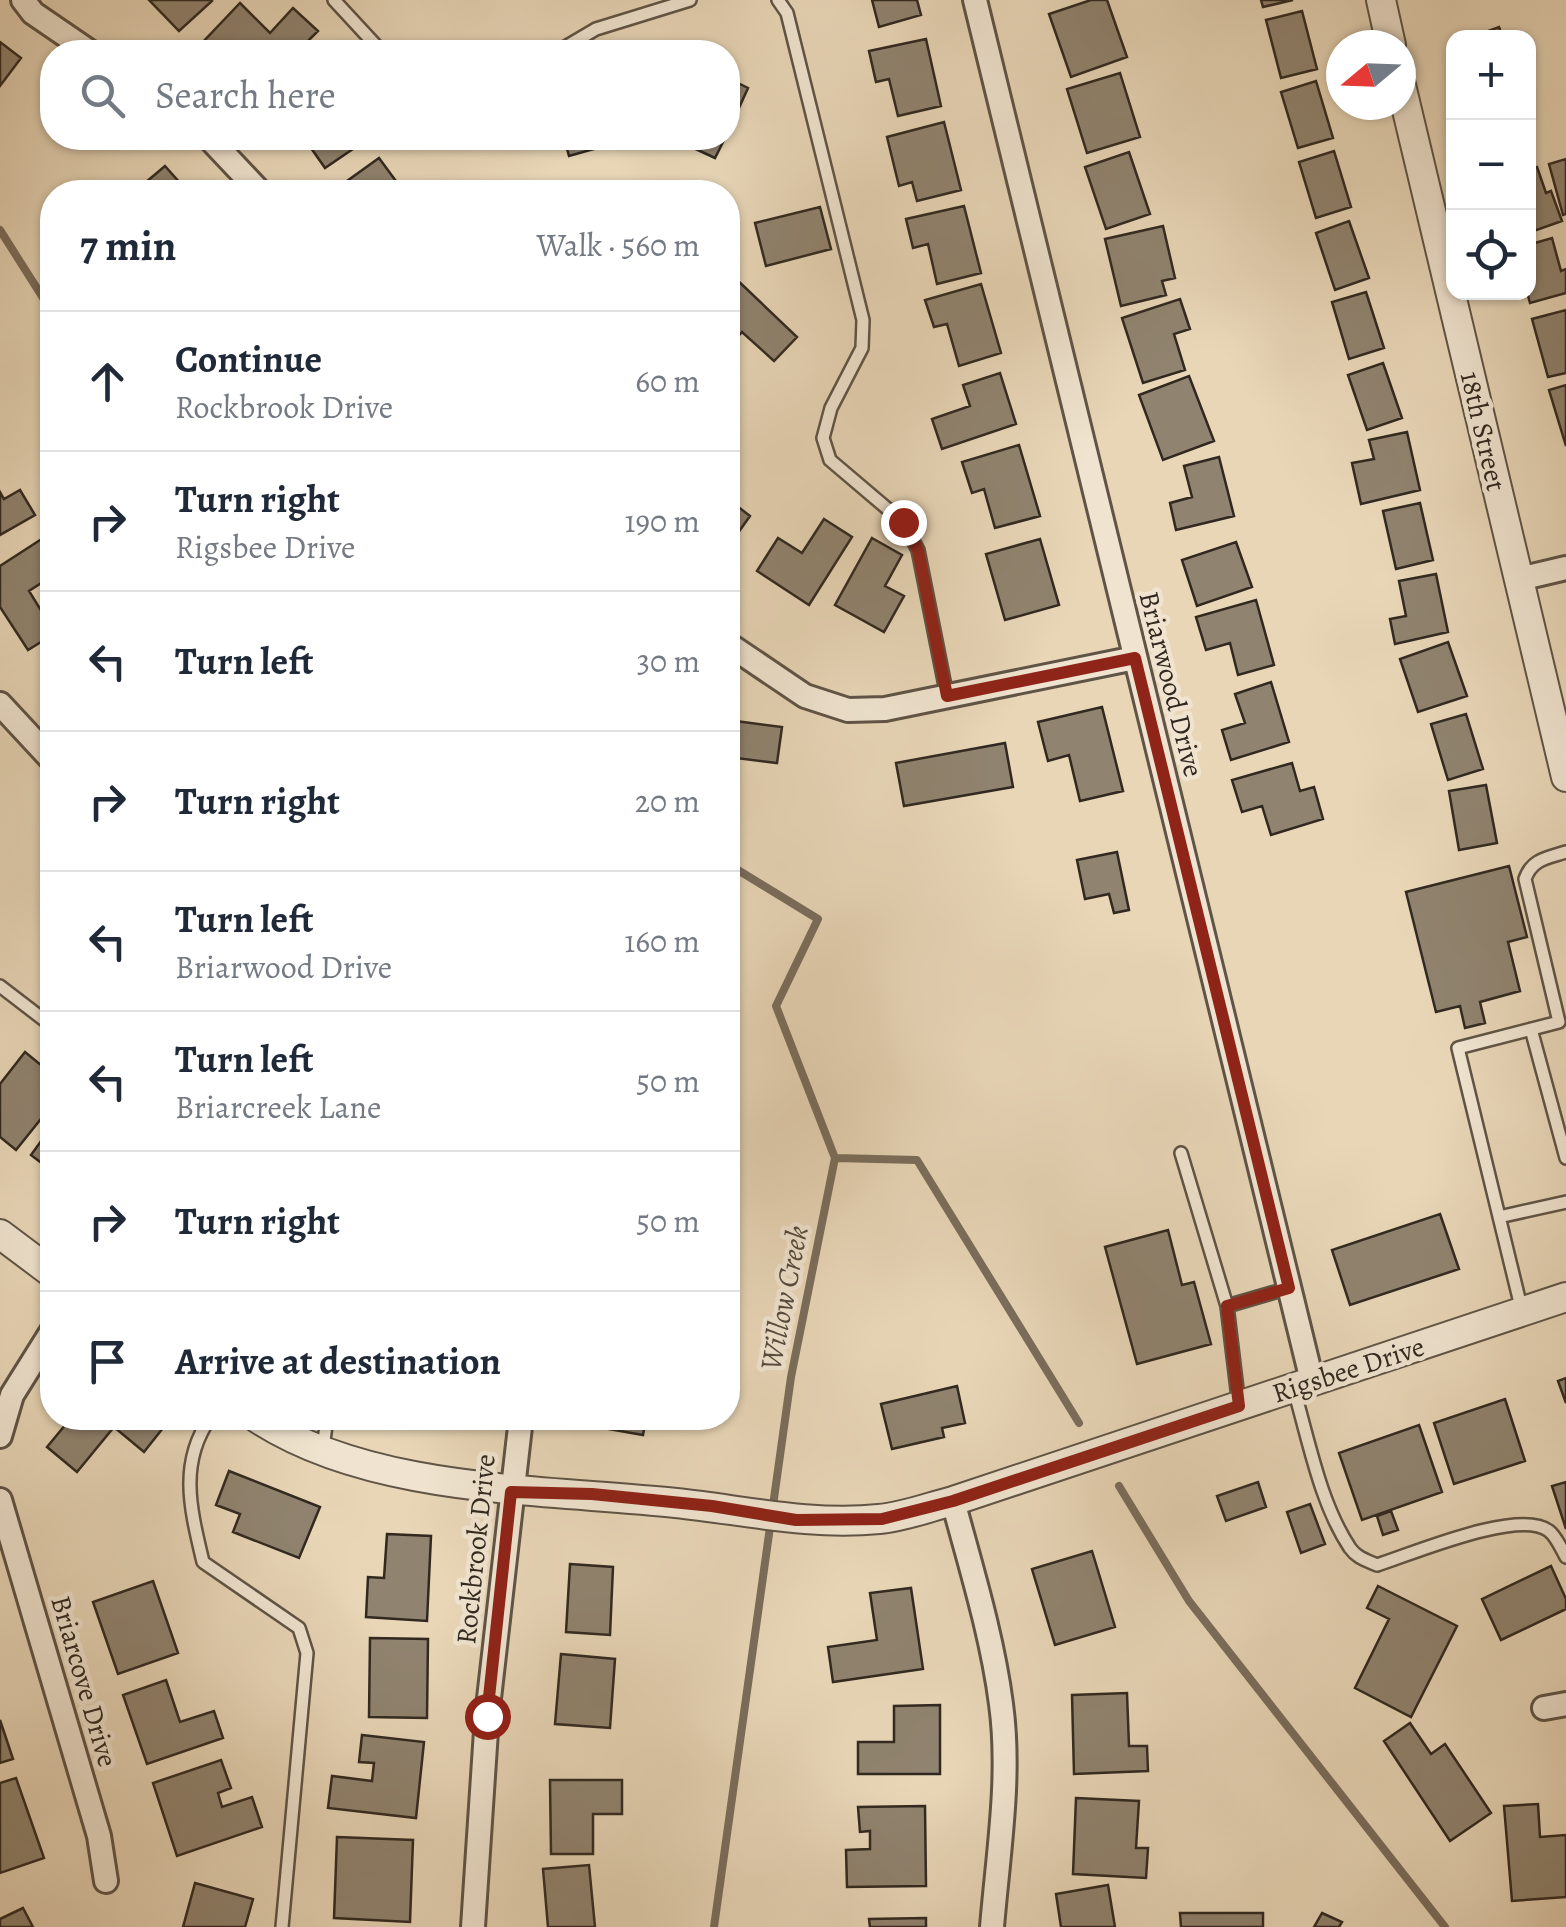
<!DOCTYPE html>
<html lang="en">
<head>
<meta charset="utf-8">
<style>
  :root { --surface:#fff; --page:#f2f2f3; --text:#1f2937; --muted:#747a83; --line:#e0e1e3 }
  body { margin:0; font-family:Alegreya,serif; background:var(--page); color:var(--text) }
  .controls { position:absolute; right:30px; top:30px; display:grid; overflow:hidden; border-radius:20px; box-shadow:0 2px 8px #0004 }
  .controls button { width:90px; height:90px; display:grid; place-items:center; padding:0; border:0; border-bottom:2px solid var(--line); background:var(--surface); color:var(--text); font:50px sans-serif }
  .compass { position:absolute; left:1326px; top:30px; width:90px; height:90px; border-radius:50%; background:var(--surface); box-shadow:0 2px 8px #0004; rotate:251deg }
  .stop { position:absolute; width:30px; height:30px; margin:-22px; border:8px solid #8f2418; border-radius:50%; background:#fff }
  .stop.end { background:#8f2418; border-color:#fff; box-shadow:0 2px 10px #0008 }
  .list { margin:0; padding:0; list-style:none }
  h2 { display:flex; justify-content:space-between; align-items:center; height:130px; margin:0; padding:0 40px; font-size:42px }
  h2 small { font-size:32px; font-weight:400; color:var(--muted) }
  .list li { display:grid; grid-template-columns:65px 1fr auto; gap:30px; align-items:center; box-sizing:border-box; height:140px; padding:0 40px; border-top:2px solid var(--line) }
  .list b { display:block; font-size:38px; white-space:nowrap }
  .list p { margin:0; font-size:32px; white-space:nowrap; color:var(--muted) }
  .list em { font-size:32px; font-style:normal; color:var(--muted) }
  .icon { flex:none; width:55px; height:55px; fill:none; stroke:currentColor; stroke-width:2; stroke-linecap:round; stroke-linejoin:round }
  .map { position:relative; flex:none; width:1566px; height:1927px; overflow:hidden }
  .search { position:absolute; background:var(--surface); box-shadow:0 2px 8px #0004; left:40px; top:40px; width:700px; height:110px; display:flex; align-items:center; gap:25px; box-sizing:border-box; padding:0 35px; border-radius:40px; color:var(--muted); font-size:38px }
  .panel { position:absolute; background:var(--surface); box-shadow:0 2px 8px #0004; left:40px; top:180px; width:700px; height:1250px; border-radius:40px }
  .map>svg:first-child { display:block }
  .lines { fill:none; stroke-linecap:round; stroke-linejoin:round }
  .stream { stroke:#7a6d5c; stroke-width:8 }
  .building { fill:#90836f; stroke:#312920; stroke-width:2.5 }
  .service-casing { stroke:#5f5446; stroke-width:16 }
  .minor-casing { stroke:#5f5446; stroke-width:28 }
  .tertiary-casing { stroke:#5f5446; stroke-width:32 }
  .service { stroke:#f0e4d0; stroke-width:11 }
  .minor { stroke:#f0e4d0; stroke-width:22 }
  .tertiary { stroke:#f0e4d0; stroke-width:28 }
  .route { stroke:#8f2418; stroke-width:12 }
  .labels { text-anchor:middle; stroke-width:9; stroke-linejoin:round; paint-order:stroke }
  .street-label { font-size:28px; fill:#312920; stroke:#f0e4d0 }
  .water-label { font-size:30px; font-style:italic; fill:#554b3e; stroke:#f0e4d0 }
</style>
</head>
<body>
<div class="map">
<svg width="1566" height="1927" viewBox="0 0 1566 1927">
  <rect width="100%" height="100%" fill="#e8d6b7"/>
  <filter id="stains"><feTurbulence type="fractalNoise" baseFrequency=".002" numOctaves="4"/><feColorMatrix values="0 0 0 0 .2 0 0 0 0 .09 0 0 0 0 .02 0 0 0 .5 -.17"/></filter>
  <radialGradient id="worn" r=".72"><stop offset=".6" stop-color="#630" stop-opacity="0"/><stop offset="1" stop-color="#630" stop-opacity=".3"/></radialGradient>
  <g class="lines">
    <!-- stream -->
    <path class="stream" d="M0,230L52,312
      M835,1158L917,1160L1079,1423
      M1119,1486L1189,1601L1445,1927
      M714,1927L791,1377L835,1158L776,1006L818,919L728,864"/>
  </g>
  <!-- building -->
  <path class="building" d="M149,0H211L212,1L179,31Z
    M872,0H917L921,15L879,27Z
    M1091,0H1107L1127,57L1071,77L1049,14Z
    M1261,0H1293L1263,7Z
    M240,3L270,33L293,8L318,31L297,52H212L202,43Z
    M1302,11L1317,69L1281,78L1266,20Z
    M1499,27L1503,38H1469Z
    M926,39L941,106L898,116L889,79L876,82L869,51Z
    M0,42L21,58L0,86Z
    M1120,73L1140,137L1087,153L1067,89Z
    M728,78L748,88L728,132Z
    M1316,81L1333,138L1298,148L1281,92Z
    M944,122L961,190L917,201L912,182L899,186L887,137Z
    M304,138H365L366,140L325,168Z
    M564,138H633L569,156Z
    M672,138H725L715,158Z
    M1334,151L1351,207L1316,218L1299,162Z
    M1129,152L1150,214L1106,229L1085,167Z
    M379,158L404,192H345L340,186Z
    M1566,159V214L1563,215L1549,164Z
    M165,166L188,192H142L139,188Z
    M1537,167L1546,193L1551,191L1562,221L1528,233V170Z
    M964,206L981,273L937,284L928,244L913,248L906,219Z
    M820,207L831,249L766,266L755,223Z
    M1349,221L1369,278L1335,290L1316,233Z
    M1163,226L1175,278L1162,281L1166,295L1121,306L1105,239Z
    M1552,238L1561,271L1566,269V293L1530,303L1527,292L1528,245Z
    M734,277L797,337L774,361L742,332L728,348V284Z
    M981,284L1001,353L959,366L947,324L934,327L925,300Z
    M1366,292L1384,348L1349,359L1332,302Z
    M1180,299L1190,329L1174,334L1185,370L1143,383L1122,318Z
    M1566,310V373L1548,377L1532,319Z
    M1383,363L1402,418L1367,430L1348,375Z
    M1000,373L1016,424L942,449L932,419L970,406L963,385Z
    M1189,376L1214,441L1163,460L1139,395Z
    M1566,385V446L1549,390Z
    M1407,432L1420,490L1361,504L1352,463L1374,459L1369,440Z
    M1019,445L1040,516L995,528L984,489L972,493L962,462Z
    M1219,457L1234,516L1176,530L1170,503L1192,497L1184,466Z
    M20,490L35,515L0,535V492L4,499Z
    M728,499L750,516L728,547Z
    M1420,503L1433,560L1396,569L1383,511Z
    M824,519L852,537L809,605L757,571L778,538L802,553Z
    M51,533L52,576L29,591L45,617L52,612V635L28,650L0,607V566Z
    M872,538L902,555L885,586L904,596L884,632L835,605Z
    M1040,539L1059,605L1005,620L986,554Z
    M1236,542L1252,587L1197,606L1182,560Z
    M1436,574L1448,632L1395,644L1390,619L1406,616L1399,581Z
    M1256,600L1274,665L1238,675L1230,643L1206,650L1196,617Z
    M1448,642L1467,696L1418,712L1400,659Z
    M1271,682L1289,742L1231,760L1222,730L1245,723L1235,694Z
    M1102,707L1123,791L1080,801L1069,755L1048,761L1038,722Z
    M1466,714L1483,769L1448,780L1431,724Z
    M728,720L782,727L777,763L728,757Z
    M1005,743L1013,787L904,806L896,763Z
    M1292,763L1300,791L1314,787L1323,819L1271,835L1262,806L1242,812L1232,780Z
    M1486,785L1497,843L1459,850L1449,791Z
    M1117,852L1129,910L1114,913L1109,894L1085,899L1077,860Z
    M1509,866L1527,937L1508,942L1520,991L1480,1002L1485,1023L1465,1028L1460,1006L1436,1012L1406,892Z
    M25,1052L52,1074V1105L16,1150L0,1137V1084Z
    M52,1126V1171L31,1155Z
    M1440,1214L1459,1269L1350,1305L1332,1250Z
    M1168,1230L1182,1285L1194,1282L1211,1344L1137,1364L1105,1247Z
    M1566,1378V1403L1558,1381Z
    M957,1386L965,1423L942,1428L944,1437L892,1449L881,1404Z
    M1505,1399L1525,1461L1454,1484L1434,1423Z
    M71,1418H150L163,1428L144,1452L114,1427L77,1472L47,1447Z
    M588,1418H646L643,1435L586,1425Z
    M1419,1425L1442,1492L1362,1520L1339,1453Z
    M229,1471L320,1507L299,1558L233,1532L240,1514L216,1505Z
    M1258,1482L1266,1507L1226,1521L1217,1496Z
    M1566,1482V1529L1552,1486Z
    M1310,1504L1325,1544L1301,1553L1287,1512Z
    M1391,1511L1398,1530L1383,1535L1377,1516Z
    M387,1534L431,1536L427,1621L366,1617L368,1577L384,1578Z
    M1092,1551L1115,1627L1055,1645L1032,1569Z
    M570,1564L613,1567L610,1635L566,1632Z
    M1551,1566L1566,1599V1609L1501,1640L1482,1599Z
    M153,1581L178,1653L118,1674L93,1602Z
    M1378,1586L1457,1626L1411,1717L1355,1688L1389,1619L1367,1608Z
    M911,1588L923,1669L833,1682L828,1647L877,1640L870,1593Z
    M370,1638L428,1639L427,1718L369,1717Z
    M561,1654L615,1659L610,1728L555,1724Z
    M166,1680L180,1722L214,1711L223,1738L147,1764L123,1695Z
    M1127,1693L1129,1746H1147L1148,1771L1074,1774L1072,1695Z
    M940,1705V1774H858V1742H894V1706Z
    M0,1720L13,1759L0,1763Z
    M1410,1723L1431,1754L1445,1744L1491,1813L1450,1841L1384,1741Z
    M362,1735L424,1742L416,1818L328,1808L332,1776L372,1781L374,1763L359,1762Z
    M221,1760L231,1788L218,1793L222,1807L252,1797L262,1827L177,1856L153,1783Z
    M16,1778L44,1858L0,1873V1783Z
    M550,1780H622V1814H593V1854H551Z
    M1076,1798L1139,1801L1136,1848H1148L1146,1878L1073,1874Z
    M1538,1804L1540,1837L1566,1835V1897L1512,1901L1504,1806Z
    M925,1806L926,1886L847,1887L846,1850L870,1849V1831L860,1832L858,1807Z
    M337,1837L413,1840L410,1922L334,1918Z
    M589,1865L595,1927H548L543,1869Z
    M195,1883L253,1899L245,1927H183Z
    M1108,1885L1115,1927H1061L1056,1894Z
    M23,1908L33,1927H0V1919Z
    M1180,1913H1263V1927H1181Z
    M1322,1913L1342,1922L1339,1927H1314Z
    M926,1918V1927H870L869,1919Z"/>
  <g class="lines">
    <!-- service casing -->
    <g class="service-casing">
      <path id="service" d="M334,0L382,52
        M778,0L787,13L863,320L862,348L831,408L823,438L830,460L903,522L918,550L947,696
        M557,52L596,29L690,0
        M0,986L52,1026
        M1531,1029L1566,1158
        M1181,1153L1227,1306L1239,1406
        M1499,1217L1566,1202
        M1227,1306L1289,1288
        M1522,1311L1458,1048L1559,1022L1525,879C1532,859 1547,858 1566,852
        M1294,1390C1309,1441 1320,1503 1350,1548C1357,1558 1366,1560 1377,1565C1412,1554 1519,1508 1549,1531C1556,1536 1562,1550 1566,1557
        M210,1418C178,1464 191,1511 203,1562L299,1628L307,1653L282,1927
        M323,1448L327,1418"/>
    </g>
    <!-- minor casing -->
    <g class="minor-casing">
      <path id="minor" d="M23,0L33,13L90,52
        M975,0L1312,1381
        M209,138L260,192
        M1519,579L1566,568
        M728,644L805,696L848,710L885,709L1135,658
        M0,704L52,760
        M0,1436L12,1395L52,1331
        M0,1500L99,1836L106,1881
        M953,1501C971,1568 992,1635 1001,1704C1011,1777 998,1854 992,1927
        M1544,1708L1566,1704
        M473,1927L487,1716L521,1418"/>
    </g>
    <!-- tertiary casing -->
    <g class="tertiary-casing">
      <path id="tertiary" d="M1381,0L1391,45
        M1401,85L1566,777
        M0,1234L52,1273
        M257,1418C371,1493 543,1489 676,1503C743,1510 810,1526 879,1519C904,1517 929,1507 953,1501L1566,1297"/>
    </g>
    <!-- service -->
    <use href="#service" class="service"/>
    <!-- minor -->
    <use href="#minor" class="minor"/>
    <!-- tertiary -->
    <use href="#tertiary" class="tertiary"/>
  </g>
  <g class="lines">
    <!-- route -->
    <path class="route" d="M487,1716L511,1492L592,1494L712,1506L796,1520L882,1519L953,1501L1239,1406L1227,1306L1289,1288L1135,658L947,696L918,550L903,522"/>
  </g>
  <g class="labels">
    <!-- street labels -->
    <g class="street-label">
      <text transform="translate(1484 431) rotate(77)" y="10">18th Street</text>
      <text transform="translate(1172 684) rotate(76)" y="10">Briarwood Drive</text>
      <text transform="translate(1348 1369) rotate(-18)" y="10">Rigsbee Drive</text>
      <text transform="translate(475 1549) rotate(-84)" y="10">Rockbrook Drive</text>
      <text transform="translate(85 1681) rotate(74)" y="10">Briarcove Drive</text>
    </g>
    <!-- water labels -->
    <g class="water-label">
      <text transform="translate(784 1298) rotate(-79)" y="10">Willow Creek</text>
    </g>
  </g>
  <rect width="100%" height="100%" filter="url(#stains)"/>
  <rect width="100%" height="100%" fill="url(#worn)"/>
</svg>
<div class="controls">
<button>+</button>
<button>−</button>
<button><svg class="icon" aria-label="locate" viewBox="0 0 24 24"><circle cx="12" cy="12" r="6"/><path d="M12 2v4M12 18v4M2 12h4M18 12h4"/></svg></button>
</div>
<svg class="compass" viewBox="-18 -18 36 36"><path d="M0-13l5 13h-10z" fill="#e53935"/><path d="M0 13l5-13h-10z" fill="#747a83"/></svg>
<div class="stop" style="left:487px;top:1716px"></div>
<div class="stop end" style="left:903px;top:522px"></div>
<div class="search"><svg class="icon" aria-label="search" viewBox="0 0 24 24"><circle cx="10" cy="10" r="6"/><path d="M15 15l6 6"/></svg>Search here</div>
<section class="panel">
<h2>7 min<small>Walk · 560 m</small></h2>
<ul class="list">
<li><svg class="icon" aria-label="ahead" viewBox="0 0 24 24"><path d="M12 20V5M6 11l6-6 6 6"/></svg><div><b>Continue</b><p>Rockbrook Drive</p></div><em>60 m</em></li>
<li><svg class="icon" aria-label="right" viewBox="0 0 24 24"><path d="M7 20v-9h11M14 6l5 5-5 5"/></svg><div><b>Turn right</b><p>Rigsbee Drive</p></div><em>190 m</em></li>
<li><svg class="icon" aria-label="left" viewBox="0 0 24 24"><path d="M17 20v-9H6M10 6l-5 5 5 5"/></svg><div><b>Turn left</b></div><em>30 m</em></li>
<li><svg class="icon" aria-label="right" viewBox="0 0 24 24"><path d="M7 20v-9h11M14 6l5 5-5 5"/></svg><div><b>Turn right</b></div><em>20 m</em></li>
<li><svg class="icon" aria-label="left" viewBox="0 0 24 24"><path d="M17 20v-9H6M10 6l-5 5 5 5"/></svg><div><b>Turn left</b><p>Briarwood Drive</p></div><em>160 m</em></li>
<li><svg class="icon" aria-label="left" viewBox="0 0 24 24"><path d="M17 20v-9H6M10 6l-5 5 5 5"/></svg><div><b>Turn left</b><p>Briarcreek Lane</p></div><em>50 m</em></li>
<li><svg class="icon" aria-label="right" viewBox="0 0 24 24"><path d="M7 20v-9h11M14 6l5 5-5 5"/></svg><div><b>Turn right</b></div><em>50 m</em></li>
<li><svg class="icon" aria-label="arrive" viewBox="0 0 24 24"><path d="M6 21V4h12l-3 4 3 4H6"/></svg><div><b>Arrive at destination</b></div></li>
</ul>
</section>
</div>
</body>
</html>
